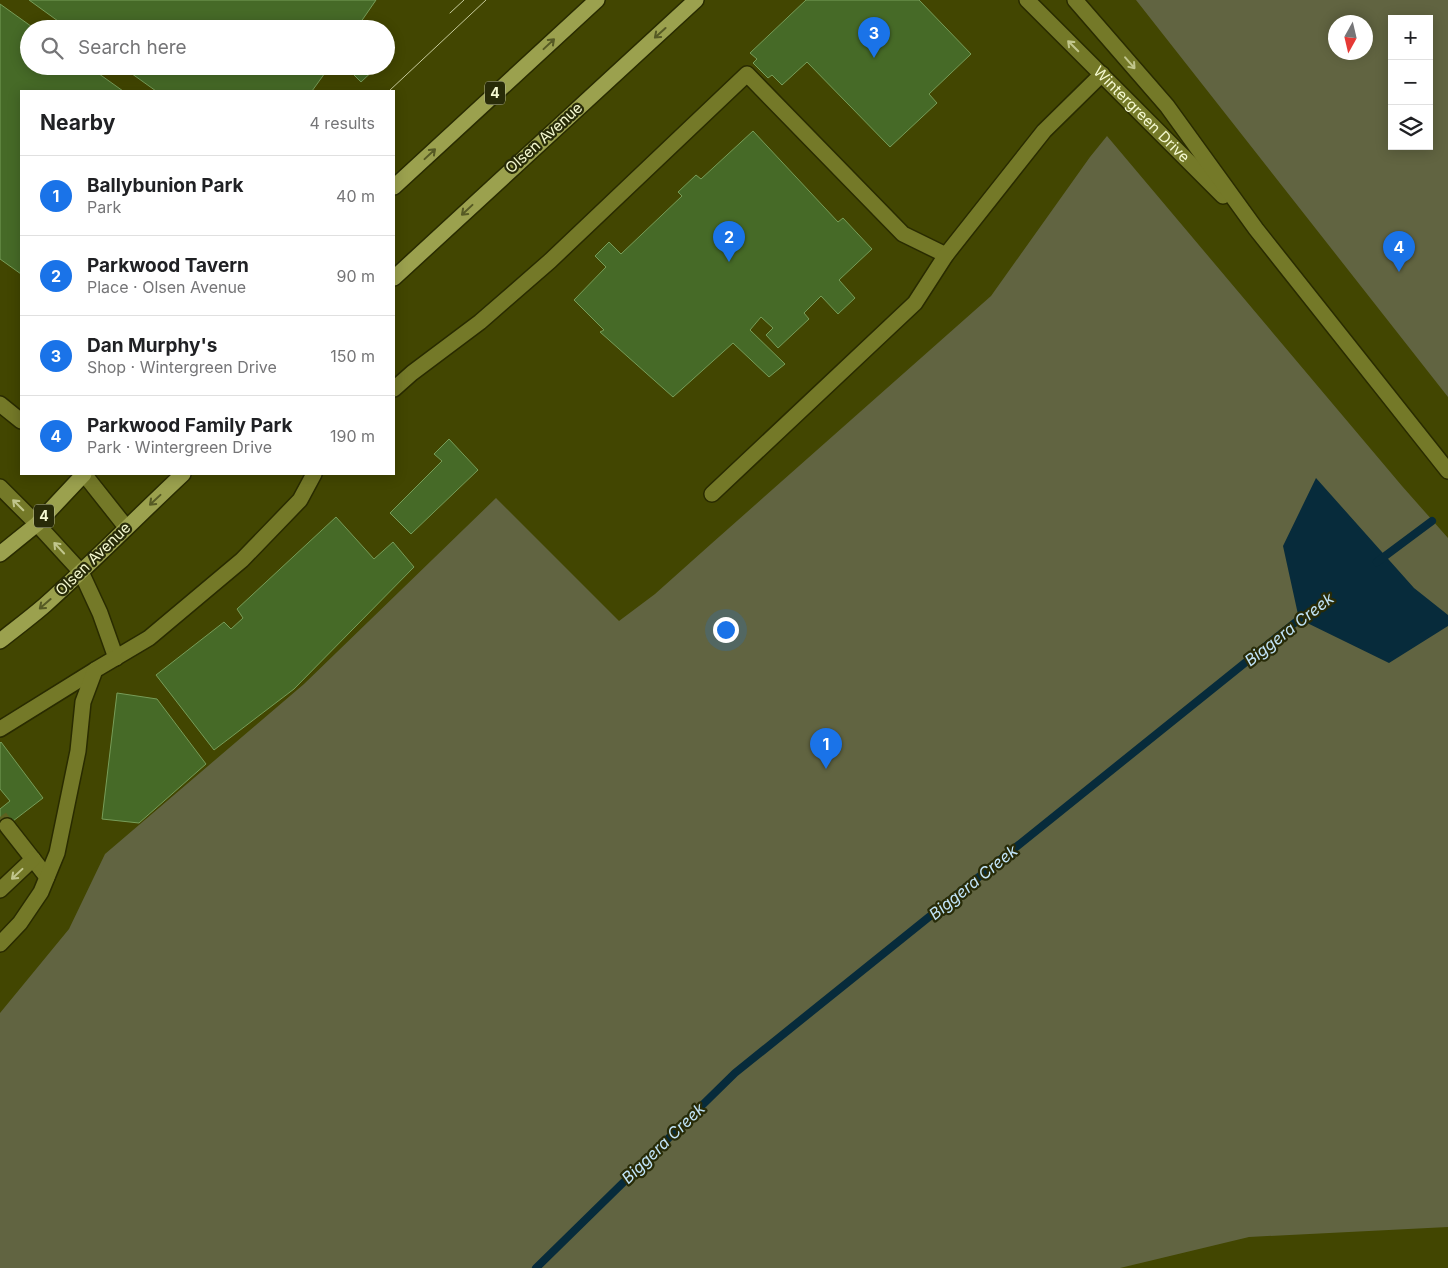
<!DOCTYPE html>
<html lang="en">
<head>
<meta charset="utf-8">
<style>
  :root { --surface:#fff; --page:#f2f2f2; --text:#202124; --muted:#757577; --line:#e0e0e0; --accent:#1a73e8 }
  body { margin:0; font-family:Inter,sans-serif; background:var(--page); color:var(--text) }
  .controls { position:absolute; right:15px; top:15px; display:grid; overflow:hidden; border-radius:0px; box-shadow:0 2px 12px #0003 }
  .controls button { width:45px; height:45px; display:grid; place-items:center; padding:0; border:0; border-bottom:1px solid var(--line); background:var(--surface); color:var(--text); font:25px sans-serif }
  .compass { position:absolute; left:1328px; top:15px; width:45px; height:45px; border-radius:50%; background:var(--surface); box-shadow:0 2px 12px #0003; rotate:188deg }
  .you { position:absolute; left:725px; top:629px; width:18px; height:18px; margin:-12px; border:4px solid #fff; border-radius:50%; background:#1a73e8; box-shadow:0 0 0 8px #1a73e833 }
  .badge { display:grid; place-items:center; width:32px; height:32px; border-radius:50%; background:var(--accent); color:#fff; font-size:16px; font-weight:700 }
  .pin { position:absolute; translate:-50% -41px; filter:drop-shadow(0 1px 2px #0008) }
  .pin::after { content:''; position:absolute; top:26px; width:18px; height:15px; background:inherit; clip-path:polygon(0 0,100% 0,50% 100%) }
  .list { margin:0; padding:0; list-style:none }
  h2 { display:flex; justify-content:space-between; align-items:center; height:65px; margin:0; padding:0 20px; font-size:21px }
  h2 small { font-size:16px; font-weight:400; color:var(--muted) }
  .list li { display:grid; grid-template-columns:32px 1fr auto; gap:15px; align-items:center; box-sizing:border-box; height:80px; padding:0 20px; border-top:1px solid var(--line) }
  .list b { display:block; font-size:19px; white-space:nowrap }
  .list p { margin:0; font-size:16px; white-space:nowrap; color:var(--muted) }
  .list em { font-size:16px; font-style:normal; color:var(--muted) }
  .icon { flex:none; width:28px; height:28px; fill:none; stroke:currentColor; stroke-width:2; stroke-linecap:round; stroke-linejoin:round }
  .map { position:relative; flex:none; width:1448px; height:1268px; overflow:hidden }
  .search { position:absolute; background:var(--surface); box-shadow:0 2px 12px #0003; left:20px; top:20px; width:375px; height:55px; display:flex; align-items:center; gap:12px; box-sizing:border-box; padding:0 18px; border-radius:28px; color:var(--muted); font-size:19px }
  .panel { position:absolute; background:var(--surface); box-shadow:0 2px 12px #0003; left:20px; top:90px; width:375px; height:385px; border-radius:0px }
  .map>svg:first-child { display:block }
  .green { fill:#616441; fill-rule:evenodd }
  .water { fill:#072b3b }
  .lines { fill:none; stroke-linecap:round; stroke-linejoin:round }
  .stream { stroke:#072b3b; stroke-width:8 }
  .building { fill:#466a27; stroke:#779d59 }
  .minor-tunnel { stroke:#5d6120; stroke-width:15; stroke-dasharray:15 8; stroke-linecap:butt }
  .minor-casing { stroke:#292b00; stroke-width:18 }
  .major-casing { stroke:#292b00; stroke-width:18 }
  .minor { stroke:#747928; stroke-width:15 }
  .major { stroke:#9ba14e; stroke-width:15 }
  .tram { stroke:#c6ca9a; stroke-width:1 }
  .oneway { stroke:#565a24 }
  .oneway2 { stroke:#c1c68d }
  .labels { text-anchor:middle; stroke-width:4.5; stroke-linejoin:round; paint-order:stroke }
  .shield { fill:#282b08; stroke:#b8bb95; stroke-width:1 }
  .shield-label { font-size:14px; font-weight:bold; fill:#f5f9d1 }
  .street-label { font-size:15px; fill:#f5f9d1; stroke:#282b08 }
  .water-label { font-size:16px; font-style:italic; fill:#c2e5f9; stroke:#282b08 }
</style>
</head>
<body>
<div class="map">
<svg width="1448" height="1268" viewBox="0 0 1448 1268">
  <rect width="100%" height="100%" fill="#424601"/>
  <!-- green -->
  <path class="green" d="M1136,0H1448V397ZM1392,19H1429V146H1392ZM1336,22H1366V52H1336Z
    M1107,136L1402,486L1448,538V1227L1249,1237L1120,1268H0V1013L69,929L105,854L304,684L496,498L619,621L655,594L711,544L991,296L1090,157Z"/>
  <!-- water -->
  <path class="water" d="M1316,478L1414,588L1448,615V626L1389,663L1299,619L1283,546Z"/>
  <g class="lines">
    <!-- stream -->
    <path class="stream" d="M1377,562L1432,521
      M536,1268L735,1073L1307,613"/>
  </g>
  <!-- building -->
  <path class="building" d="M29,0H376L356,29H69Z
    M806,0H919L971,54L929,94L937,103L890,147L807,62L782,85L772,75L768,78L753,63L757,59L750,53Z
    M0,4L35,29H29V66H88L123,91H21V274L0,259Z
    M121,66H330L312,91H156Z
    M361,66H378L361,82L353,74Z
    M753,131L838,222L843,218L872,249L839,280L855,298L838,314L821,296L804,313L809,319L778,348L766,335L773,328L761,317L750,330L785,364L769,377L733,343L673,397L600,332L604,330L574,300L606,267L595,256L609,242L621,254L682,196L678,192L696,175L701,179Z
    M449,439L478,470L411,534L390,513L442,461L434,454Z
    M336,517L374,559L393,542L414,567L294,689L214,750L156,675L224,622L231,629L243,618L237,609Z
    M117,693L157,699L206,764L139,823L102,819Z
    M1,742L43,798L0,831V809L10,801L0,789V743Z"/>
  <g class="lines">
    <!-- minor-tunnel -->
    <path class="minor-tunnel" d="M0,817L7,826"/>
    <!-- minor casing -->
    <g class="minor-casing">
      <g id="minor">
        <path id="s1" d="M1027,0L1223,196"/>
        <path d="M1075,0L1167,106L1256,229L1448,471"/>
        <path d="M394,389L412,373L480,322L550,261L747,74L903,234L946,255"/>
        <path d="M0,404L21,421"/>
        <path d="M84,474L126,527"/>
        <path d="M0,487L37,524L81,572L100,613L116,658"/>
        <path d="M712,494L915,303L946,255L1044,131L1102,74"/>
        <path d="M0,729L95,670"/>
        <path d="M7,826L47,877"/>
        <path d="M0,890L33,859"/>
        <path d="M0,944L20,923L41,892L57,853L78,751L83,702L95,670L149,638L242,560L300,500L314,474"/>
      </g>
    </g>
    <!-- major casing -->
    <g class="major-casing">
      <path id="major" d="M394,187L597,0
        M394,278L696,0
        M0,554L37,524L84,474
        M0,641C15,629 30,618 45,605C92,563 137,517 183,474"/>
    </g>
    <!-- minor -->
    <use href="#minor" class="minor"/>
    <!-- major -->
    <use href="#major" class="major"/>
    <!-- tram -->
    <path class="tram" d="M450,13L464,0
      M389,91L486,0"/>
  </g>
  <!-- one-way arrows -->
  <defs><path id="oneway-shaft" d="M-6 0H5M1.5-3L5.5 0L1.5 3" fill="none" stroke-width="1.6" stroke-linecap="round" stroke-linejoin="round" transform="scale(1.25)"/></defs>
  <g class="oneway">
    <use href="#oneway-shaft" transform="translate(660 33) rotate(138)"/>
    <use href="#oneway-shaft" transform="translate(549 44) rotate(-43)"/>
    <use href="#oneway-shaft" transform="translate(430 154) rotate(-43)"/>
    <use href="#oneway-shaft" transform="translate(467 210) rotate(137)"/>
    <use href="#oneway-shaft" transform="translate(155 500) rotate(137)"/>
    <use href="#oneway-shaft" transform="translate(45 604) rotate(139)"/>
  </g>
  <g class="oneway2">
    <use href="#oneway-shaft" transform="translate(1073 46) rotate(-135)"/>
    <use href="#oneway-shaft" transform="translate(1130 63) rotate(49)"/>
    <use href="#oneway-shaft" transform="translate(18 505) rotate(-135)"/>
    <use href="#oneway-shaft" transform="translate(59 548) rotate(-133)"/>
    <use href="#oneway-shaft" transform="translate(17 874) rotate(137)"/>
  </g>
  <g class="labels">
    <!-- shield labels -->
    <g class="shield">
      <rect x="485" y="81.5" width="20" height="23" rx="4"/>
      <rect x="34" y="504.5" width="20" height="23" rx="4"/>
    </g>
    <g class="shield-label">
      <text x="495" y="98">4</text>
      <text x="44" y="521">4</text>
    </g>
    <!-- street labels -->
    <g class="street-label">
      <text dy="5" stroke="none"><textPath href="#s1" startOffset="162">Wintergreen Drive</textPath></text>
      <text transform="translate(544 138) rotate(-42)" y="5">Olsen Avenue</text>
      <text transform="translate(93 559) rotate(-44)" y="5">Olsen Avenue</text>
    </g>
    <!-- water labels -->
    <g class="water-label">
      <text transform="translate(1289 629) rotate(-38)" y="6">Biggera Creek</text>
      <text transform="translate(973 882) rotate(-39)" y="6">Biggera Creek</text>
      <text transform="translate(663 1143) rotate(-44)" y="6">Biggera Creek</text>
    </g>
  </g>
</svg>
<div class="controls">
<button>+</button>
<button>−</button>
<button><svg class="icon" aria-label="layers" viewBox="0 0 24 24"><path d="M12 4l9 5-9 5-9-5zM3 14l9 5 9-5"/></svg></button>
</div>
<svg class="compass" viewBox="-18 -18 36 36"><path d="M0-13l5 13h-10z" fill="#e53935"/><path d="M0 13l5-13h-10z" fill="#757577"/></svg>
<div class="you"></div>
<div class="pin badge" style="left:826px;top:769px">1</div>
<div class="pin badge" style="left:729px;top:262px">2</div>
<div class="pin badge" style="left:874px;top:58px">3</div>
<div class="pin badge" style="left:1399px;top:272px">4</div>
<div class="search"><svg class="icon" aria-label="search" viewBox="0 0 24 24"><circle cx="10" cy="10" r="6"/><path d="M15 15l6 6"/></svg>Search here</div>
<section class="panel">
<h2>Nearby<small>4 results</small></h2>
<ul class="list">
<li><span class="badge">1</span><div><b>Ballybunion Park</b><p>Park</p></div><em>40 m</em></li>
<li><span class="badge">2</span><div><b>Parkwood Tavern</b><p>Place · Olsen Avenue</p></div><em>90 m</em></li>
<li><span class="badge">3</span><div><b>Dan Murphy's</b><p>Shop · Wintergreen Drive</p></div><em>150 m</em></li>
<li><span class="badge">4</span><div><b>Parkwood Family Park</b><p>Park · Wintergreen Drive</p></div><em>190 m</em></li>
</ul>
</section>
</div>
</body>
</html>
